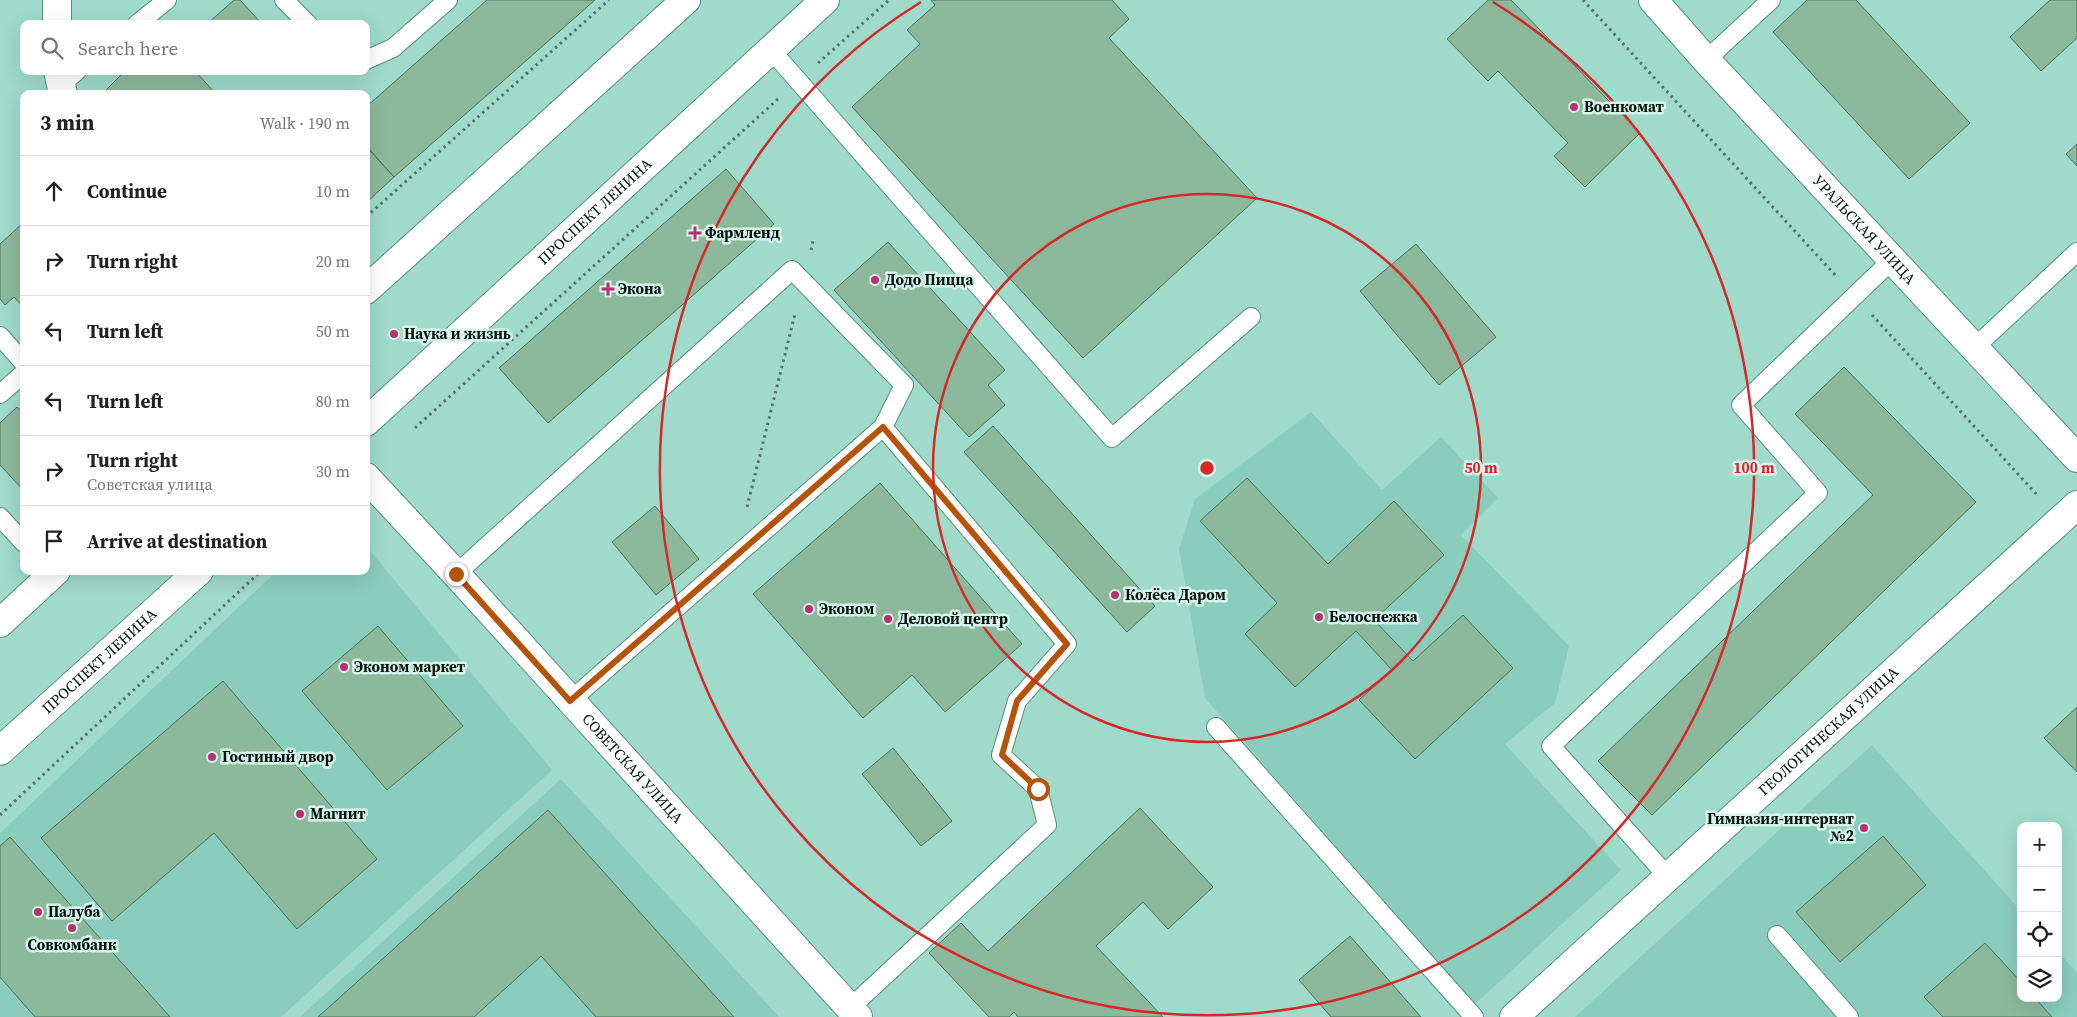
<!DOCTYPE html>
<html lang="en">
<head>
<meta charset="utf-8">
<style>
  :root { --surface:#fff; --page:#f2f2f2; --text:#202124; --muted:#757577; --line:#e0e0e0 }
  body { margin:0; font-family:"Source Serif 4",serif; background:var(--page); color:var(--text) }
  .controls { position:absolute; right:15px; bottom:15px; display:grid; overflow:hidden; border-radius:10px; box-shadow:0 5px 20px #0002 }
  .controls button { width:45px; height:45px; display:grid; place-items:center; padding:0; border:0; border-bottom:1px solid var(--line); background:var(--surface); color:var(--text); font:25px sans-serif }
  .stop { position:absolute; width:15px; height:15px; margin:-11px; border:4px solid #b45309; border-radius:50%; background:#fff }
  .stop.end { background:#b45309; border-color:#fff; box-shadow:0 1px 5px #0008 }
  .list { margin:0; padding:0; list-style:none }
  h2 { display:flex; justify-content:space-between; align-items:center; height:65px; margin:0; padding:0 20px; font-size:21px }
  h2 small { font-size:16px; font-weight:400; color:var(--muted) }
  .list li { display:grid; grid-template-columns:32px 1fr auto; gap:15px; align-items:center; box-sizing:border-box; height:70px; padding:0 20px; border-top:1px solid var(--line) }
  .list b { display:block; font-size:19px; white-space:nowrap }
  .list p { margin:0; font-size:16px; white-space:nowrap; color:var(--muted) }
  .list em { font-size:16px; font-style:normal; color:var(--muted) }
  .icon { flex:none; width:28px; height:28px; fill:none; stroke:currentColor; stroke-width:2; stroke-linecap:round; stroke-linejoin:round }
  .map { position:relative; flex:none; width:2077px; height:1017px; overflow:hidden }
  .search { position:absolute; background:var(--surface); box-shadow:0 5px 20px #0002; left:20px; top:20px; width:350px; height:55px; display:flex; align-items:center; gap:12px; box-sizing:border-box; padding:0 18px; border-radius:10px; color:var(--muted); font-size:19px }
  .panel { position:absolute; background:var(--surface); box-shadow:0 5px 20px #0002; left:20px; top:90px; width:350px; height:485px; border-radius:10px }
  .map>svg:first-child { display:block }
  .built { fill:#8bcdbc }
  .building { fill:#8cb99c; stroke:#497459 }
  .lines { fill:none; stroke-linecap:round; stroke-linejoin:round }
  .service-casing { stroke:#558e7f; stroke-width:20 }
  .minor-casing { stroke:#558e7f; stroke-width:30 }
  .tertiary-casing { stroke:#558e7f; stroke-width:30 }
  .path { stroke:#50776c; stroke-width:3; stroke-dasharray:2.5 4; stroke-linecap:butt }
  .service { stroke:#fff; stroke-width:18 }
  .minor { stroke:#fff; stroke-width:28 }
  .tertiary { stroke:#fff; stroke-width:28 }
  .route { stroke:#b45309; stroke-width:6 }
  .ring { fill:none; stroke:#d62828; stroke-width:2.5 }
  .poi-dot { fill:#b83071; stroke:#d7f4eb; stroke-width:2 }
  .labels { text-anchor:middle; stroke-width:5; stroke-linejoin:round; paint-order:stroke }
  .poi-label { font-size:15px; font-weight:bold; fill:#00120d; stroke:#d7f4eb; text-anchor:start }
  .street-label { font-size:15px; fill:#00120d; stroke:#d7f4eb }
  .centre { fill:#d62828; stroke:#d7f4eb; stroke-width:2.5 }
  .ring-label { font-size:15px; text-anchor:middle; font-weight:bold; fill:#d62828; stroke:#d7f4eb; stroke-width:5; stroke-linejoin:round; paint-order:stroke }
</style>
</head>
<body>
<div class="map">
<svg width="2077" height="1017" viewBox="0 0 2077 1017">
  <rect width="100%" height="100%" fill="#9fdaca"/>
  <!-- built -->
  <path class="built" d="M1311,412L1382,490L1441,437L1498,498L1461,535L1569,646L1555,703L1505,744L1621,870L1475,1004L1205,698L1179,549L1195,499Z
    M366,546L552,770L281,1017H0V833L277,571H366Z
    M1872,745L2021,911V998H2058V952L2077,973V1017H1575Z
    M561,779L779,1017H300Z"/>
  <!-- building -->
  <path class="building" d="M234,0H240L262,24H207Z
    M487,0H595L394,177L366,146V107Z
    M931,0H1112L1129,19L1109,38L1257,198L1083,358L852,107L920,44L907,30L935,5Z
    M1488,0H1511L1640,133L1585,187L1554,156L1568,143L1498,71L1488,81L1447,39Z
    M1807,0H1856L1970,123L1909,179L1773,32Z
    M2050,0H2077V38L2041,71L2010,37Z
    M125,71H195L216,94H102Z
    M2077,144V166L2066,154Z
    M366,146L394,177L366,203Z
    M726,169L774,224L548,423L499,368Z
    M24,222V308L14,297L5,305L0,299V244Z
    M888,242L1005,370L988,385L1005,405L969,437L834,290Z
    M1416,244L1496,337L1439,385L1360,291Z
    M1844,367L1976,502L1652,815L1598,761L1873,495L1795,414Z
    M17,407L24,413V491L0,465V423Z
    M993,426L1155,606L1127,632L964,452Z
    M1247,478L1328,564L1394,501L1444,555L1374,620L1413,661L1463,615L1513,668L1415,759L1359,700L1392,670L1356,631L1295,687L1245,634L1277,603L1200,521Z
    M880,483L1022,644L945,712L912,675L863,718L753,594Z
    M655,506L699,559L656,595L612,542Z
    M378,626L463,726L387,790L302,691Z
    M223,681L377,859L297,929L214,833L112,921L41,838Z
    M2077,707V772L2044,738Z
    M893,748L952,821L921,846L862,774Z
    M1140,808L1213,887L1168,929L1143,902L1096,946L1163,1017H1018L1014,1012L1009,1017H989L929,953L961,923L988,951Z
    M548,810L734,1017H596L541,956L474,1017H318Z
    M1883,836L1926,885L1840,962L1796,912Z
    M10,837L170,1017H35L0,977V846Z
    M1350,936L1421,1017H1331L1299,980Z
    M1985,943L2021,982V998H2035L2052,1017H1943L1924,997Z"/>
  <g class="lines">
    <!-- service casing -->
    <g class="service-casing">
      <path id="service" d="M284,0L308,24
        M137,24L167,0
        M771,50L1112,438L1251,317
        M366,60L393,48L448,0
        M1706,60L1771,0
        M61,84L77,71
        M0,336L24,363
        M1974,348L2077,252
        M0,394L24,373
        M0,517L24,543
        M456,574L792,270L904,385L883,427
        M570,701L883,427L1067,644L1017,701L1001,755L1038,789L1047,825L850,1008
        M1216,727L1474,1017
        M1668,877L1551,746L1818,493L1741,405L1892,260
        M1777,935L1849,1017"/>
    </g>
    <!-- minor casing -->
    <g class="minor-casing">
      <g id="minor">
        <path id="s1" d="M1653,0L1706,60L2077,458"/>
        <path d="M57,24V0"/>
        <path d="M58,71L63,94"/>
        <path id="s2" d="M366,477L456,574L858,1017"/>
        <path id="s3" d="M1514,1017L2077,505"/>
      </g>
    </g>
    <!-- tertiary casing -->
    <g class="tertiary-casing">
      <g id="tertiary">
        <path d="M366,290L686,0"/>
        <path id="s4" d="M366,422L825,0"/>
        <path d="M0,623L56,571"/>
        <path id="s5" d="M0,751L199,571"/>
      </g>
    </g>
    <!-- path -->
    <path class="path" d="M1583,0L1836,276
      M818,63L889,0
      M366,217L609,0
      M811,250L813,241
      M1872,315L2039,497
      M415,428L778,99
      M747,507L795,314
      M0,815L261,571"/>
    <!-- service -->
    <use href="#service" class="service"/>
    <!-- minor -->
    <use href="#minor" class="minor"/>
    <!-- tertiary -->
    <use href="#tertiary" class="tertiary"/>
  </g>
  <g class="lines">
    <!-- route -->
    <path class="route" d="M456,574L570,701L883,427L1067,644L1017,701L1002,755L1038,789"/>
  </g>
  <!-- distance rings -->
  <g class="ring">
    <circle cx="1207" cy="468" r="274"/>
    <path d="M1493 2A547 547 0 1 1 921 2"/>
  </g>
  <!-- markers -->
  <g class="poi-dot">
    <circle cx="1574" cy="107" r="5"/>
    <path d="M692.5 225.5h5v5h5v5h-5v5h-5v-5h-5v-5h5z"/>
    <circle cx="875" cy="280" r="5"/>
    <path d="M605.5 281.5h5v5h5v5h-5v5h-5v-5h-5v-5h5z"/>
    <circle cx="394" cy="334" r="5"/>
    <circle cx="1115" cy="595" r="5"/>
    <circle cx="809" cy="609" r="5"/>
    <circle cx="1319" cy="617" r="5"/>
    <circle cx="888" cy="619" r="5"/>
    <circle cx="344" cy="667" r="5"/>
    <circle cx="212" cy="757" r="5"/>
    <circle cx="300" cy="814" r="5"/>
    <circle cx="1864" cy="828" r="5"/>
    <circle cx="38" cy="912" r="5"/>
    <circle cx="72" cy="928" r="5"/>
  </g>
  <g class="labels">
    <!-- poi labels -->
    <g class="poi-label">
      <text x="1584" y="112">Военкомат</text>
      <text x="705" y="238">Фармленд</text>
      <text x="885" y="285">Додо Пицца</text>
      <text x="618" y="294">Экона</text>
      <text x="404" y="339">Наука и жизнь</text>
      <text x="1125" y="600">Колёса Даром</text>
      <text x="819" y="614">Эконом</text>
      <text x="1329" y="622">Белоснежка</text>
      <text x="898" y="624">Деловой центр</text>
      <text x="354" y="672">Эконом маркет</text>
      <text x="222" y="762">Гостиный двор</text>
      <text x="310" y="819">Магнит</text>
      <text x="1854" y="824" text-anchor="end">Гимназия-интернат<tspan x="1854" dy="17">№2</tspan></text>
      <text x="48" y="917">Палуба</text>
      <text x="72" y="950" text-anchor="middle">Совкомбанк</text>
    </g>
    <!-- street labels -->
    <g class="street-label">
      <text dy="5" stroke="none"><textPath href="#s4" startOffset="311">ПРОСПЕКТ ЛЕНИНА</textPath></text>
      <text dy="5" stroke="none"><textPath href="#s1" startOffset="312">УРАЛЬСКАЯ УЛИЦА</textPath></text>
      <text dy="5" stroke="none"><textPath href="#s5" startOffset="134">ПРОСПЕКТ ЛЕНИНА</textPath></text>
      <text dy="5" stroke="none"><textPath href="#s3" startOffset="425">ГЕОЛОГИЧЕСКАЯ УЛИЦА</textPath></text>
      <text dy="5" stroke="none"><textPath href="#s2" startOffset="395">СОВЕТСКАЯ УЛИЦА</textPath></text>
    </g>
  </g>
  <circle cx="1207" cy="468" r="8" class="centre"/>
  <g class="ring-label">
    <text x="1481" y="473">50 m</text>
    <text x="1754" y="473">100 m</text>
  </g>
</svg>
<div class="controls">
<button>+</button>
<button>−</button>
<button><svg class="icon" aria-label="locate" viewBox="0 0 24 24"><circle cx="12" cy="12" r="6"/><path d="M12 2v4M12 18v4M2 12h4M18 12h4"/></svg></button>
<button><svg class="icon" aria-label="layers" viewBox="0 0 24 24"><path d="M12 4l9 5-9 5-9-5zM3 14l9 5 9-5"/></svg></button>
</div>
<div class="stop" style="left:1038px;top:789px"></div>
<div class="stop end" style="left:456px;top:574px"></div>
<div class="search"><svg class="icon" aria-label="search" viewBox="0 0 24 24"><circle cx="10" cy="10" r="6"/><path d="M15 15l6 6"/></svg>Search here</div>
<section class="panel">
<h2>3 min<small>Walk · 190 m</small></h2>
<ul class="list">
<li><svg class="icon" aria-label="ahead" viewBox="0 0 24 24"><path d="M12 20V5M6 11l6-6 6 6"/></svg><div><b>Continue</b></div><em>10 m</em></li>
<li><svg class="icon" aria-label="right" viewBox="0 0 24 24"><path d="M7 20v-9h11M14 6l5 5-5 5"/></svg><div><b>Turn right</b></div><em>20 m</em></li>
<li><svg class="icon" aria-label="left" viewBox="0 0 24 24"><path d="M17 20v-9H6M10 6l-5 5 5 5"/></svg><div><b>Turn left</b></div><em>50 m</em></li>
<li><svg class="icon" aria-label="left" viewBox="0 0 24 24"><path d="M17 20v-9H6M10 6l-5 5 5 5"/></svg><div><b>Turn left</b></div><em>80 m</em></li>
<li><svg class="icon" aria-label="right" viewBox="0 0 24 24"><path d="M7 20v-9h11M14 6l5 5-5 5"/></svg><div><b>Turn right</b><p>Советская улица</p></div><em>30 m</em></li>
<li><svg class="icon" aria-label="arrive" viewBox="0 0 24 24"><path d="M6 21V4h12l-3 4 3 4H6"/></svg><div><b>Arrive at destination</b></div></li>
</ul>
</section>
</div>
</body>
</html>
